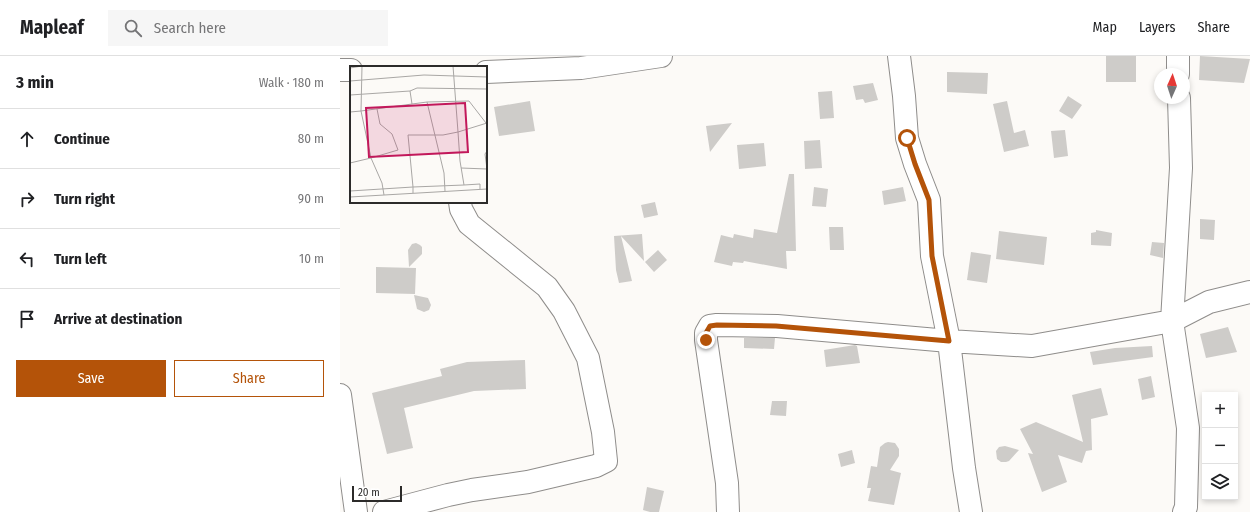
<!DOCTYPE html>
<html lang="en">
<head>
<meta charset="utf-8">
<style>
  :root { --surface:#fff; --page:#f6f6f6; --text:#202124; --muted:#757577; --line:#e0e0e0; --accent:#b45309 }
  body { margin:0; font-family:"Fira Sans Condensed",sans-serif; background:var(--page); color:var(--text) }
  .controls { position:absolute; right:12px; bottom:12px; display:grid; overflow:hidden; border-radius:0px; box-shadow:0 2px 6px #0003 }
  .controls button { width:36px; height:36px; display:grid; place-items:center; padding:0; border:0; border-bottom:1px solid var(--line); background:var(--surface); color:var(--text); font:20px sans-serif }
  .compass { position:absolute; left:814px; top:12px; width:36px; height:36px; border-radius:50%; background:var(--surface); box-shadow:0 2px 6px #0003; rotate:3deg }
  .scale { position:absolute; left:12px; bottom:10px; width:50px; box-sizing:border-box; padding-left:4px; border:2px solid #2c2b2a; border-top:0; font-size:11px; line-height:14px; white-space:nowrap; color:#2c2b2a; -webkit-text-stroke:3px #fff; paint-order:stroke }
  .stop { position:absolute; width:12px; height:12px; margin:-9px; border:3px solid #b45309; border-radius:50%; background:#fff }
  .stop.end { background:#b45309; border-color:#fff; box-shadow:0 1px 4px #0008 }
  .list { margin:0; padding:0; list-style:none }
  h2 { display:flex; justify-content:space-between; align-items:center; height:52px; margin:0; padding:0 16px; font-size:17px }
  h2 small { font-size:13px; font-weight:400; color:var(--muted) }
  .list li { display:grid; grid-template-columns:26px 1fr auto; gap:12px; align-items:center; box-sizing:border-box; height:60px; padding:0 16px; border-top:1px solid var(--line) }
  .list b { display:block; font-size:15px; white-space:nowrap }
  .list em { font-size:13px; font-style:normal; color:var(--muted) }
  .actions { display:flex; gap:8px; padding:12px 16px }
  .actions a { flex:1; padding:9px 0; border:1px solid var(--accent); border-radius:0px; text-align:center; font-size:14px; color:var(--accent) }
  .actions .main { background:var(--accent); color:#fff }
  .icon { flex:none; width:22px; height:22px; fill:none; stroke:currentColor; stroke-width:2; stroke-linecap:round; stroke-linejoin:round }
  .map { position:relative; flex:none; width:910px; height:456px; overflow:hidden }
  header { display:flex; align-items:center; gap:24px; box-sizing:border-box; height:56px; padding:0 20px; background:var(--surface); border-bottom:1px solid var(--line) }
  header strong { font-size:19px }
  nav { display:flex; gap:22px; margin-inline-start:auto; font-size:14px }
  .search { width:280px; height:36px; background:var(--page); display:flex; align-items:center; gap:10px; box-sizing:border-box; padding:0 14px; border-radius:0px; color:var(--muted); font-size:15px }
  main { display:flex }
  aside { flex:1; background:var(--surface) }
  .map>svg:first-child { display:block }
  .building { fill:#ceccc9 }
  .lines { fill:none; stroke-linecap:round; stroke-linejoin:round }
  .minor-casing { stroke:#8f8d8b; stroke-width:24 }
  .minor { stroke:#fff; stroke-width:22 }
  .route { stroke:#b45309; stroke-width:5 }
  .inset-road { fill:none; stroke:#a9a7a5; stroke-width:1 }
  .view { fill:#c2185b; fill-opacity:0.15; stroke:#c2185b; stroke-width:2 }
  .inset-edge { fill:none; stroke:#2c2b2a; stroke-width:2 }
</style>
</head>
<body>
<header>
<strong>Mapleaf</strong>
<div class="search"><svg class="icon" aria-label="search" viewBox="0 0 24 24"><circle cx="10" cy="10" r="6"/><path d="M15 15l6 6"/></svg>Search here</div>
<nav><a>Map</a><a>Layers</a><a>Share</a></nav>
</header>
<main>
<aside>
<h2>3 min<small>Walk · 180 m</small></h2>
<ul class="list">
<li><svg class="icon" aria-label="ahead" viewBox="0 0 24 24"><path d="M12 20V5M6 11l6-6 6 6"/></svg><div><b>Continue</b></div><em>80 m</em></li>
<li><svg class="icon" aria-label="right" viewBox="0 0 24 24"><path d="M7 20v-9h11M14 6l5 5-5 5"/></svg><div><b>Turn right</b></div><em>90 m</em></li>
<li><svg class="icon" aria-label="left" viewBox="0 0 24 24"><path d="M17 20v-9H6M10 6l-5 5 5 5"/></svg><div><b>Turn left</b></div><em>10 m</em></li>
<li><svg class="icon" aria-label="arrive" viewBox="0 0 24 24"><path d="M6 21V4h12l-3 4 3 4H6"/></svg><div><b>Arrive at destination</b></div></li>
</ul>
<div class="actions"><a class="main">Save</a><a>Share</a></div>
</aside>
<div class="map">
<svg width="910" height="456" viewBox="0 0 910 456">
  <rect width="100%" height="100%" fill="#fcfaf7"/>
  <!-- building -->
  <path class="building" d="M766,0H796V26H766Z
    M860,0L910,3L904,27L859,24Z
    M607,16L648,17L647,38L607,36Z
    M533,27L538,44L525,47L523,43L516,44L513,30Z
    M492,35L494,62L480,63L478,36Z
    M728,40L742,49L732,63L719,55Z
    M190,45L195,75L159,80L154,51Z
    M667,45L674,77L685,74L689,90L664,96L653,48Z
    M392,67L370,96L366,70Z
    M725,74L728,100L714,102L711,75Z
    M480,84L482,112L465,113L464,85Z
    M424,87L426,110L399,113L397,89Z
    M449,118H454L456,195H446L447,213L404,205L403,207L393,206L392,210L374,206L381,179L393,182L394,178L413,182L414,173L437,177Z
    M474,131L488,133L486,151L472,150Z
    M563,131L566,145L544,149L542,135Z
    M315,146L318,159L304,162L301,149Z
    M860,163L875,164L874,184L860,183Z
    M489,171H503L504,194H490Z
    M756,174L772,177L771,190L751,189V177L756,176Z
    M659,175L707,181L704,209L656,203Z
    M302,178L304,205L281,180L292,225L279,227L276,214L274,180Z
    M812,186L824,187L823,202L810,199Z
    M76,187L80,189L82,191V198L69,211L68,194L72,188Z
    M318,194L327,204L314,216L305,206Z
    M631,196L651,199L647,227L627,224Z
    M36,211L76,212L75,238L36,237Z
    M74,239L88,242L91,249L89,254L84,256L77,253Z
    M888,271L897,296L866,302L860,278Z
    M404,282H435L434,293L404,292Z
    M515,289L517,290L520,307L486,311L484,294Z
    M812,290L813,301L753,309L750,296L775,292Z
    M185,304L186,333L134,335L64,352L73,392L47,398L32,337L102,320L100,313L127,306Z
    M811,320L815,341L802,344L798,323Z
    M761,332L768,359L751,363L752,394L746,395L742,407L718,399L727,426L702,436L688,397L693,398L680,373L696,366L743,386L732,339Z
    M432,345H447L446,360L430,359Z
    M548,386L555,387L559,393V400L550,414L561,417L554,449L528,445L531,432H527L531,410L537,411L540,391L545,387Z
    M665,390L679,394L669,405L666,406H661L657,403L656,395L659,391Z
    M512,394L515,407L501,411L498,398Z
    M307,431L324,435L319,456H310L303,454Z"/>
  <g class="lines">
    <!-- minor casing -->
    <g class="minor-casing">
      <path id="minor" d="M559,0L564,40L567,82L575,108L589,144L592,200L609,285L624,412L631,456
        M838,0V18
        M0,14H11
        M146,16L241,12L321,0
        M0,339L16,456
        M44,456L108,439L132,434L188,426L256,410L266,405L263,376L248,302L224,255L207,231L129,168L121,153L120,146
        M388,456L387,427L366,284V277L370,270L377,269L437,270L609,285L692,290L832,265L841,112L839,42
        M844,456L846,451L848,372L832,265L869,246L910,236"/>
    </g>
    <!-- minor -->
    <use href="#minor" class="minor"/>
  </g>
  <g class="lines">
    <!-- route -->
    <path class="route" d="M366,284V277L370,270L377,269L436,270L609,285L592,200L589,144L575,108L567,82"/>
  </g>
  <!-- overview -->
  <g transform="translate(10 10)">
    <rect width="137" height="137" fill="#fcfaf7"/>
    <path class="inset-road" d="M12,0L11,45L62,38M103,0L108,66L93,69H58L63,121L114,119L110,95L108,66L137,57M0,2L12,0M0,15L74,9L137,11M60,25L67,22L137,23M0,29L60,25L62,38L77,36L94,107L95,125M77,36L119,35L136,57M27,43L30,58L42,68L48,84L21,92L32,117L34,129M0,46L11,45L21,92L0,97M111,102L137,103L135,88L137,85M114,119L130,118V123M0,125L63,121V127M0,131L137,123"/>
    <path class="view" d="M115,37L118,86L19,91L16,42Z"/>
    <rect width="137" height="137" class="inset-edge"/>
  </g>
</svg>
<div class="controls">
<button>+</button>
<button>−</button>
<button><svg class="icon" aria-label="layers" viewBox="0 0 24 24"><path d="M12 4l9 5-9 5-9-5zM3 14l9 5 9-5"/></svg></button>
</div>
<svg class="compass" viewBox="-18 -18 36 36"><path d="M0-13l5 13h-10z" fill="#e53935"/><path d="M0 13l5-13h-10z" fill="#757577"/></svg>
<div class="scale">20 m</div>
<div class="stop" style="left:567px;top:82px"></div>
<div class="stop end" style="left:366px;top:284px"></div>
</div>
</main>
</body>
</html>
